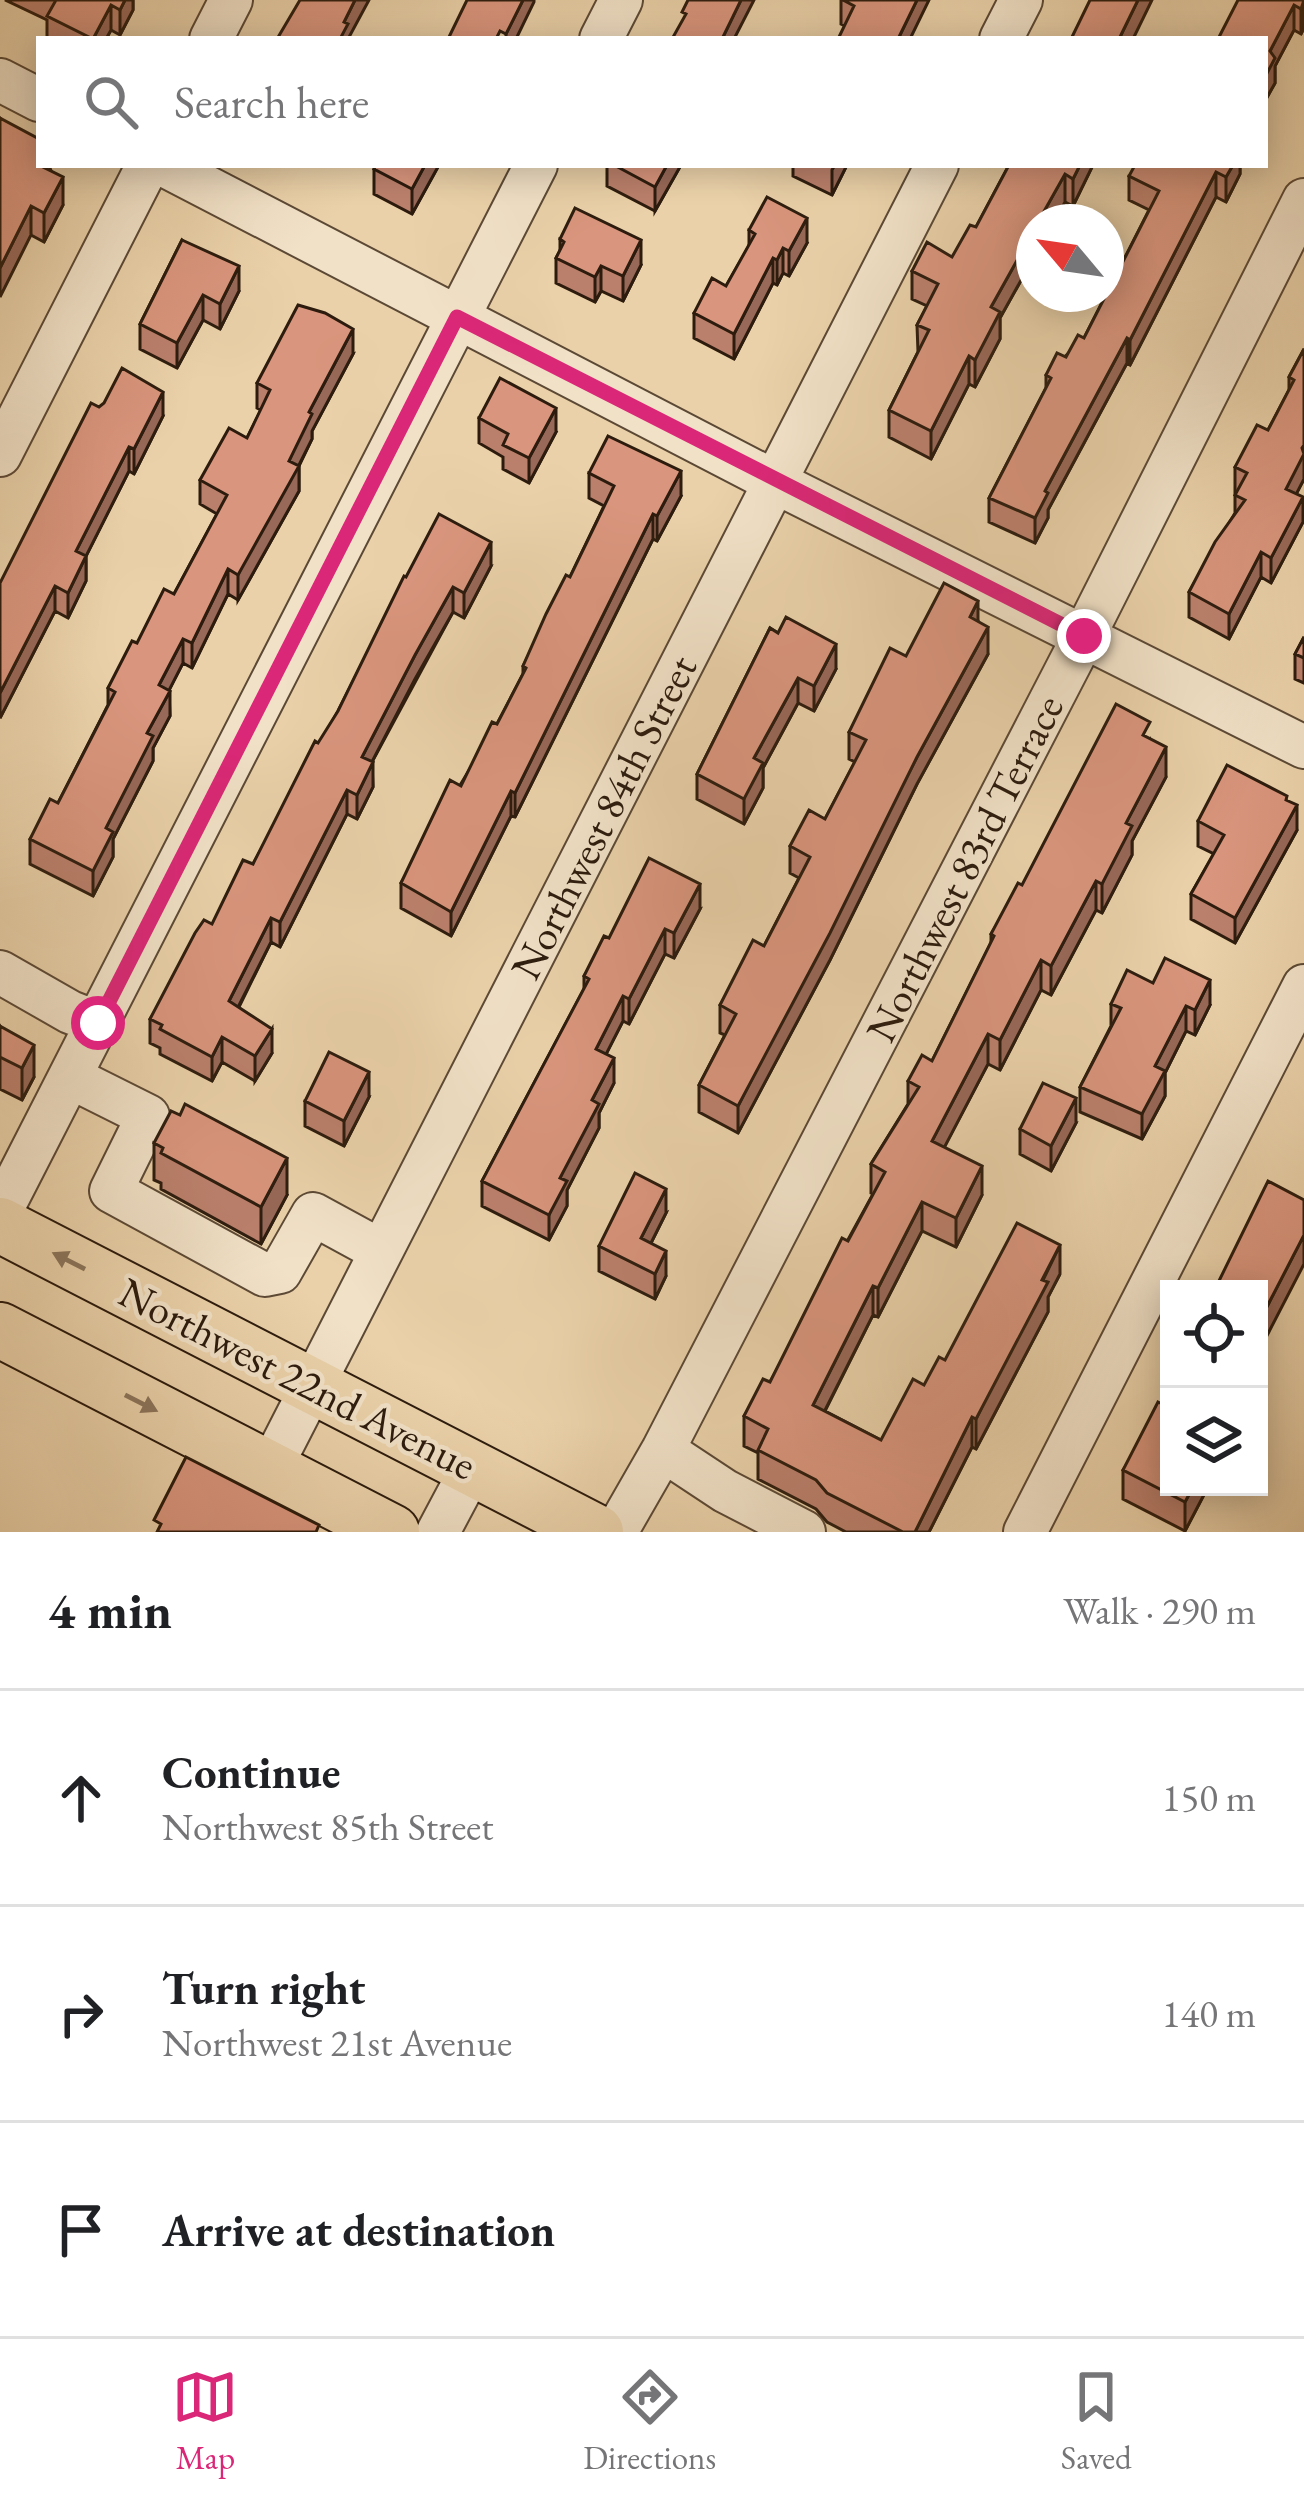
<!DOCTYPE html>
<html lang="en">
<head>
<meta charset="utf-8">
<style>
  :root { --surface:#fff; --page:#f6f6f6; --text:#202124; --muted:#757577; --line:#e0e0e0; --accent:#db2777 }
  body { margin:0; font-family:"EB Garamond",serif; background:var(--page); color:var(--text) }
  .controls { position:absolute; right:36px; bottom:36px; display:grid; overflow:hidden; border-radius:0px; box-shadow:0 6px 30px #0003 }
  .controls button { width:108px; height:108px; display:grid; place-items:center; padding:0; border:0; border-bottom:3px solid var(--line); background:var(--surface); color:var(--text); font:60px sans-serif }
  .compass { position:absolute; left:1016px; top:204px; width:108px; height:108px; border-radius:50%; background:var(--surface); box-shadow:0 6px 30px #0003; rotate:299deg }
  .stop { position:absolute; width:36px; height:36px; margin:-27px; border:9px solid #db2777; border-radius:50%; background:#fff }
  .stop.end { background:#db2777; border-color:#fff; box-shadow:0 3px 12px #0008 }
  .list { margin:0; padding:0; list-style:none }
  h2 { display:flex; justify-content:space-between; align-items:center; height:156px; margin:0; padding:0 48px; font-size:51px }
  h2 small { font-size:39px; font-weight:400; color:var(--muted) }
  .list li { display:grid; grid-template-columns:78px 1fr auto; gap:36px; align-items:center; box-sizing:border-box; height:216px; padding:0 48px; border-top:3px solid var(--line) }
  .list b { display:block; font-size:45px; white-space:nowrap }
  .list p { margin:0; font-size:39px; white-space:nowrap; color:var(--muted) }
  .list em { font-size:39px; font-style:normal; color:var(--muted) }
  .icon { flex:none; width:66px; height:66px; fill:none; stroke:currentColor; stroke-width:2; stroke-linecap:round; stroke-linejoin:round }
  .map { position:relative; flex:none; width:1304px; height:1532px; overflow:hidden }
  .search { position:absolute; background:var(--surface); box-shadow:0 6px 30px #0003; left:36px; right:36px; top:36px; height:132px; display:flex; align-items:center; gap:30px; box-sizing:border-box; padding:0 42px; border-radius:0px; color:var(--muted); font-size:45px }
  .sheet { height:804px; background:var(--surface) }
  nav { display:flex; justify-content:space-around; align-items:center; box-sizing:border-box; height:168px; border-top:3px solid var(--line); background:var(--surface); font-size:33px; color:var(--muted) }
  nav a { display:grid; justify-items:center; gap:6px }
  nav .on { color:var(--accent) }
  .map>svg:first-child { display:block }
  .lines { fill:none; stroke-linecap:round; stroke-linejoin:round }
  .minor-casing { stroke:#5c4935; stroke-width:46 }
  .major-casing { stroke:#2d1c0e; stroke-width:58 }
  .minor { stroke:#f1e1c7; stroke-width:42 }
  .major { stroke:#ead1a9; stroke-width:54 }
  .wall { fill:#bb806c; stroke:#2d1c0e; stroke-width:3 }
  .shaded-wall { fill:#986858; stroke:#2d1c0e; stroke-width:3 }
  .building { fill:#d9957d; stroke:#2d1c0e; stroke-width:3 }
  .oneway { fill:#8c765c }
  .route { stroke:#db2777; stroke-width:15 }
  .labels { text-anchor:middle; stroke-width:9; stroke-linejoin:round; paint-order:stroke }
  .street-label { font-size:42px; fill:#2d1c0e; stroke:#f1e1c7 }
</style>
</head>
<body>
<div class="map">
<svg width="1304" height="1532" viewBox="0 0 1304 1532">
  <rect width="100%" height="100%" fill="#ead1a9"/>
  <filter id="stains"><feTurbulence type="fractalNoise" baseFrequency=".00167" numOctaves="4"/><feColorMatrix values="0 0 0 0 .2 0 0 0 0 .09 0 0 0 0 .02 0 0 0 .5 -.17"/></filter>
  <radialGradient id="worn" r=".72"><stop offset=".6" stop-color="#630" stop-opacity="0"/><stop offset="1" stop-color="#630" stop-opacity=".3"/></radialGradient>
  <g class="lines">
    <!-- minor casing -->
    <g class="minor-casing">
      <path id="minor" d="M211,39L231,0
        M601,39L621,0
        M1001,39L1021,0
        M0,80L39,100
        M164,165L775,482L1304,747
        M0,455L148,165
        M0,972L70,1012L98,1023
        M70,1077L148,1116L111,1191L265,1275L280,1272L313,1214L381,1251
        M0,1213L536,165
        M663,1450L725,1491L804,1532
        M270,1469L937,165
        M438,1532L472,1468
        M616,1532L663,1450L1084,636L1304,200
        M1025,1532L1304,986"/>
    </g>
    <!-- major casing -->
    <g class="major-casing">
      <path id="major" d="M0,1225L596,1532
        M0,1330L392,1532"/>
    </g>
    <!-- minor -->
    <use href="#minor" class="minor"/>
    <!-- major -->
    <use href="#major" class="major"/>
  </g>
  <!-- wall -->
  <path class="wall" d="M5,0H133V10L120,35L111,30L106,39H47V20Z
    M841,0H929L845,26L841,24Z
    M1304,0V28L1301,34L1294,30L1275,66V83L1265,101V39H1218Z
    M0,118L49,165L63,205L44,242L31,235Z
    M376,165H439L412,214L374,194V169Z
    M607,165H681L655,211L607,186Z
    M793,165H847L832,195L793,176Z
    M1009,165H1093L1073,206L1065,202L1034,222V257L1000,318V339L975,387L969,384L931,459L889,437V410L918,352L917,325L927,306L912,299V271L952,257L976,227Z
    M1240,165V174L1226,202L1216,197L1130,365L1127,363L1048,510V518L1035,543L989,522V498L1046,388V375L1084,338L1149,210L1129,200V176Z
    M749,230L807,243L789,276L783,273L777,285L773,283L734,359L694,338V313L726,286L749,246Z
    M560,239L641,265L623,301L601,291L595,302L556,283V258L560,251Z
    M182,240L239,291L220,329L203,320L177,368L140,349V324Z
    M1304,349V479L1296,494L1303,522L1271,583L1261,577L1229,639L1189,617V592L1235,513V467L1268,430L1289,390V377Z
    M353,354L312,431V439L299,466V491L238,600L228,594L192,668L183,663L169,690L170,716L153,748V761L113,839V857L93,896L30,864V839L58,803L108,705V688L137,643L174,594L217,514L200,504V480L247,438L261,410L257,408V383Z
    M99,407L163,416L134,474L129,471L86,556V581L68,618L55,611L0,718Z
    M479,418L556,432L529,483L503,469V457L479,443Z
    M589,473L681,496L657,541L653,539L515,817L511,816L451,936L401,908V883L497,724L523,674V666L570,577L604,506L589,498Z
    M491,566L464,618L453,612L372,762L373,787L357,819L347,814L280,947L271,942L239,1007L272,1053L255,1081L222,1062L212,1081L160,1054V1048L150,1043V1019L253,864L338,711L406,577Z
    M978,621L988,654L917,784L830,960L738,1133L699,1112V1085L725,1035L720,1033V1005L764,946L799,878L790,873V846L825,819L855,762L849,759V732L906,656Z
    M770,628L836,669L814,711L798,703L763,768V788L744,824L697,799V774Z
    M1304,637V683L1295,679V654Z
    M1150,739L1166,777L1132,841V855L1102,913L1096,910L1051,995L1041,990L1000,1070L988,1064L944,1147L982,1195L956,1247L922,1231L878,1317L873,1315L825,1411L881,1440L945,1360L1060,1274L1048,1297V1312L976,1449L972,1447L929,1532H846L827,1522L816,1509L758,1479V1453L744,1446V1416L770,1382L873,1194L871,1193V1164L908,1104V1081L932,1061L991,943V934L1022,885Z
    M1287,801L1297,830L1235,943L1191,919V894L1214,854L1198,846V821Z
    M700,909L674,958L665,954L629,1024L623,1021L606,1054L614,1083L599,1113V1128L567,1190V1206L549,1240L482,1206V1181L584,989V976L609,938Z
    M1153,983L1210,1005L1195,1035L1186,1031L1165,1073V1096L1142,1139L1080,1112V1087L1111,1026V1004Z
    M0,1026L34,1077L22,1100L0,1089Z
    M369,1097L344,1146L305,1126V1101Z
    M1076,1123L1051,1171L1020,1154V1129Z
    M154,1143L287,1195L261,1244L161,1189V1183L154,1180Z
    M666,1213L651,1243L666,1276L655,1299L599,1271V1246Z
    M1167,1406L1169,1487H1208L1185,1531L1123,1499V1470Z"/>
  <!-- shaded-wall -->
  <path class="shaded-wall" d="M125,0H133V10L120,35V10Z
    M355,0H369L348,39H340L344,22Z
    M523,0H534V2L516,39H506V34Z
    M741,0H754L734,39H722Z
    M917,0H929L910,39H898Z
    M1138,0H1152L1133,39H1119Z
    M1304,4V28L1301,34V9Z
    M111,5V30L106,39H93Z
    M1294,5V30L1275,66V83L1265,101V77L1270,51Z
    M425,165H439L412,214V189Z
    M667,165H681L655,211V187Z
    M835,165H847L832,195V170Z
    M1080,165H1093L1073,206V179Z
    M1233,165H1240V174L1226,202V177Z
    M1216,172V197L1130,365V340Z
    M1065,174V202L1054,222H1038Z
    M63,177V205L44,242V213Z
    M31,206V235L0,297V268Z
    M807,218V243L789,276V251Z
    M1034,230V257L1000,318V339L975,387V360L991,307Z
    M641,240V265L623,301V276Z
    M783,248V273L777,285V260Z
    M773,258V283L734,359V334Z
    M239,266V291L220,329V304Z
    M601,266V291L595,302V277Z
    M203,295V320L177,368V343Z
    M353,329V354L312,431V439L297,469L299,466V491L238,600V575L289,461L309,412Z
    M1127,338V363L1048,510V518L1035,543V518L1045,491Z
    M969,356V384L931,459V431Z
    M163,392V416L134,474V449Z
    M556,408V432L529,483V458Z
    M1304,445V479L1286,514V489Z
    M129,447V471L76,576V551Z
    M681,471V496L657,541V516Z
    M1303,497V522L1271,583V558Z
    M653,514V539L515,817V793Z
    M491,542V566L464,618V593Z
    M1261,552V577L1229,639V614Z
    M86,556V581L68,618V593Z
    M228,569V594L192,668V643Z
    M55,586V611L0,718V693Z
    M453,587V612L415,679L362,781V757L415,655Z
    M978,601V628L970,617Z
    M988,627V654L917,784L830,960L738,1133V1106L917,757Z
    M183,639V663L159,710V685Z
    M836,644V669L814,711V686Z
    M798,678V703L763,768V788L744,824V799L754,758Z
    M170,691V716L153,748V761L113,839V857L93,896V871L106,828L147,733Z
    M1166,747V777L1132,841V855L1102,913V884L1126,823Z
    M373,762V787L357,819V795Z
    M347,790V814L280,947V922Z
    M511,791V816L451,936V912Z
    M1297,805V830L1235,943V918Z
    M1096,881V910L1051,995V966Z
    M700,884V909L674,958V933Z
    M271,918V942L229,1025V1001Z
    M665,929V954L629,1024V999Z
    M1041,960V990L1000,1070V1040Z
    M1210,980V1005L1195,1035V1010Z
    M623,996V1021L596,1074V1049Z
    M1186,1006V1031L1165,1073V1096L1142,1139V1114L1155,1066Z
    M272,1029V1053L255,1081V1056Z
    M988,1034V1064L932,1171V1141Z
    M222,1037V1062L212,1081V1057Z
    M34,1045V1077L22,1100V1068Z
    M614,1058V1083L599,1113V1128L567,1190V1206L549,1240V1215L560,1178L592,1100Z
    M369,1072V1097L344,1146V1121Z
    M1076,1098V1123L1051,1171V1146Z
    M287,1158V1195L261,1244V1207Z
    M982,1166V1195L956,1247V1218Z
    M666,1189V1213L641,1263V1238Z
    M922,1202V1231L878,1317V1288Z
    M1304,1235V1264L1259,1351V1322Z
    M1060,1245V1274L1048,1297V1312L976,1449V1419Z
    M666,1251V1276L655,1299V1274Z
    M873,1286V1315L813,1434V1405Z
    M972,1417V1447L929,1532H915Z
    M1193,1487H1208L1185,1531V1502Z"/>
  <!-- building -->
  <path class="building" d="M56,0H125L120,10L111,5L93,39L47,16Z
    M300,0H355L344,22L348,24L340,39H277Z
    M467,0H523L506,34L500,31L496,39H448Z
    M688,0H741L722,39H672L686,14L682,12Z
    M843,0H917L898,39H838L854,6Z
    M1090,0H1138L1119,39H1071Z
    M1238,0H1304L1301,9L1294,5L1270,51L1275,58L1265,77V39H1218Z
    M0,118L39,139V165L63,177L44,213L31,206L0,268Z
    M376,165H425L412,189L374,169Z
    M614,165H667L655,187Z
    M1009,165H1080L1073,179L1065,174L1038,222H1034V230L991,307L1000,312L975,360L969,356L931,431L889,410L929,330L917,325L938,284L912,271L927,242L952,257L970,225L976,227Z
    M1135,165H1233L1226,177L1216,172L1130,340L1127,338L1045,491L1048,493L1035,518L989,498L1051,378L1046,375L1057,353L1066,357L1078,335L1084,338L1159,191L1129,176Z
    M767,197L807,218L789,251L783,248L777,260L773,258L734,334L694,313L712,278L726,286L755,234L749,230Z
    M575,208L641,240L623,276L601,266L595,277L556,258L564,242L560,239Z
    M182,240L239,266L220,304L203,295L177,343L140,324Z
    M298,305L325,313L353,329L309,412L312,414L289,461L299,466L238,575L228,569L192,643L183,639L159,685L170,691L147,733L153,736L106,828L113,832L93,871L30,839L50,799L58,803L115,692L108,688L132,641L137,643L164,589L174,594L227,495L200,480L229,428L247,438L270,390L257,383Z
    M1304,349V445L1302,448L1304,454L1286,489L1303,497L1271,558L1261,552L1229,614L1189,592L1215,542L1245,500L1235,495L1247,473L1235,467L1257,425L1268,430L1294,380L1289,377Z
    M122,368L163,392L134,449L129,447L76,551L86,556L68,593L55,586L0,693V583L91,403L99,407L104,403Z
    M500,378L556,408L529,458L503,445L508,434L479,418Z
    M608,436L681,471L657,516L653,514L515,793L511,791L451,912L401,883L450,780L461,786L492,722L497,724L526,668L523,666L546,614L566,575L570,577L614,486L589,473Z
    M439,514L491,542L464,593L453,587L415,655L362,757L373,762L357,795L347,790L280,922L271,918L229,1001L272,1029L255,1056L222,1037L212,1057L160,1029L162,1025L150,1019L195,933L204,920L212,924L243,860L253,864L315,741L318,743L338,711L404,576L406,577Z
    M944,583L978,601L970,617L988,627L917,757L830,933L738,1106L699,1085L736,1014L720,1005L753,940L764,946L810,857L790,846L809,810L825,819L866,740L849,732L890,648L906,656Z
    M786,617L836,644L814,686L798,678L754,758L763,763L744,799L697,774L770,628L778,633Z
    M1304,637V658L1295,654Z
    M1116,704L1150,722L1143,735L1166,747L1126,823L1132,826L1102,884L1096,881L1051,966L1041,960L1000,1040L988,1034L932,1141L982,1166L956,1218L922,1202L878,1288L873,1286L813,1405L881,1440L913,1379L924,1385L939,1357L945,1360L1017,1223L1060,1245L1042,1280L1048,1282L976,1419L972,1417L915,1532H903L827,1493L816,1480L758,1450L768,1429L744,1416L763,1379L770,1382L842,1238L848,1241L885,1172L871,1164L919,1087L908,1081L922,1055L932,1061L994,936L991,934L1018,883L1022,885Z
    M1227,765L1287,796L1286,800L1297,805L1235,918L1191,894L1224,835L1198,821Z
    M649,858L700,884L674,933L665,929L629,999L623,996L596,1049L614,1058L592,1100L599,1104L560,1178L567,1181L549,1215L482,1181L589,979L584,976L604,936L609,938Z
    M1165,958L1210,980L1195,1010L1186,1006L1155,1066L1165,1071L1142,1114L1080,1087L1121,1008L1111,1004L1127,970L1153,983Z
    M0,1026L34,1045L22,1068L0,1057Z
    M329,1052L369,1072L344,1121L305,1101Z
    M1043,1083L1076,1098L1051,1146L1020,1129Z
    M185,1104L287,1158L261,1207L161,1153L163,1148L154,1143L171,1111L180,1115Z
    M635,1173L666,1189L641,1238L666,1251L655,1274L599,1246Z
    M1268,1181L1304,1200V1235L1259,1322V1289H1215Z
    M1158,1402L1167,1406L1169,1402V1487H1193L1185,1502L1123,1470Z
    M186,1457L319,1525L316,1532H157L161,1524L154,1520Z"/>
  <!-- one-way arrows -->
  <defs><path id="oneway-solid" d="M-6-.8H1V-3.2L6.5 0L1 3.2V.8H-6Z" transform="scale(3)"/></defs>
  <g class="oneway">
    <use href="#oneway-solid" transform="translate(69 1261) rotate(-153)"/>
    <use href="#oneway-solid" transform="translate(141 1403) rotate(27)"/>
  </g>
  <g class="lines">
    <!-- route -->
    <path class="route" d="M98,1023L457,317L1084,636"/>
  </g>
  <g class="labels">
    <!-- street labels -->
    <g class="street-label">
      <text transform="translate(603 817) rotate(-63)" y="15">Northwest 84th Street</text>
      <text transform="translate(964 868) rotate(-63)" y="15">Northwest 83rd Terrace</text>
      <text transform="translate(298 1378) rotate(27)" y="15">Northwest 22nd Avenue</text>
    </g>
  </g>
  <rect width="100%" height="100%" filter="url(#stains)"/>
  <rect width="100%" height="100%" fill="url(#worn)"/>
</svg>
<div class="controls">
<button><svg class="icon" aria-label="locate" viewBox="0 0 24 24"><circle cx="12" cy="12" r="6"/><path d="M12 2v4M12 18v4M2 12h4M18 12h4"/></svg></button>
<button><svg class="icon" aria-label="layers" viewBox="0 0 24 24"><path d="M12 4l9 5-9 5-9-5zM3 14l9 5 9-5"/></svg></button>
</div>
<svg class="compass" viewBox="-18 -18 36 36"><path d="M0-13l5 13h-10z" fill="#e53935"/><path d="M0 13l5-13h-10z" fill="#757577"/></svg>
<div class="stop" style="left:98px;top:1023px"></div>
<div class="stop end" style="left:1084px;top:636px"></div>
<div class="search"><svg class="icon" aria-label="search" viewBox="0 0 24 24"><circle cx="10" cy="10" r="6"/><path d="M15 15l6 6"/></svg>Search here</div>
</div>
<section class="sheet">
<h2>4 min<small>Walk · 290 m</small></h2>
<ul class="list">
<li><svg class="icon" aria-label="ahead" viewBox="0 0 24 24"><path d="M12 20V5M6 11l6-6 6 6"/></svg><div><b>Continue</b><p>Northwest 85th Street</p></div><em>150 m</em></li>
<li><svg class="icon" aria-label="right" viewBox="0 0 24 24"><path d="M7 20v-9h11M14 6l5 5-5 5"/></svg><div><b>Turn right</b><p>Northwest 21st Avenue</p></div><em>140 m</em></li>
<li><svg class="icon" aria-label="arrive" viewBox="0 0 24 24"><path d="M6 21V4h12l-3 4 3 4H6"/></svg><div><b>Arrive at destination</b></div></li>
</ul>
</section>
<nav>
<a class="on"><svg class="icon" aria-label="map" viewBox="0 0 24 24"><path d="M3 6l6-2 6 2 6-2v14l-6 2-6-2-6 2zM9 4v14M15 6v14"/></svg>Map</a>
<a><svg class="icon" aria-label="directions" viewBox="0 0 24 24"><path d="M12 3l9 9-9 9-9-9zM9 14v-3h6M13 9l2 2-2 2"/></svg>Directions</a>
<a><svg class="icon" aria-label="saved" viewBox="0 0 24 24"><path d="M7 4h10v16l-5-4-5 4z"/></svg>Saved</a>
</nav>
</body>
</html>
